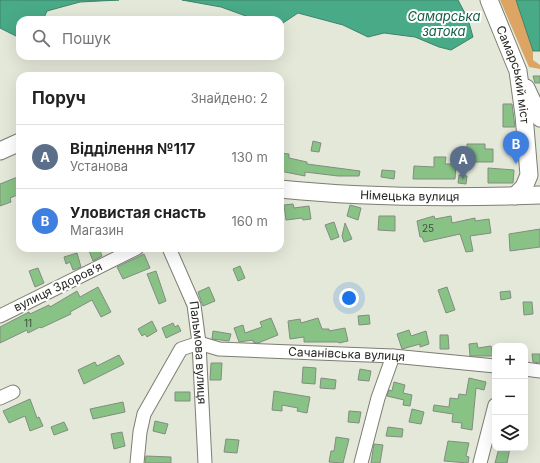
<!DOCTYPE html>
<html lang="uk">
<head>
<meta charset="utf-8">
<style>
  :root { --surface:#fff; --page:#f2f2f2; --text:#222; --muted:#767676; --line:#e0e0e0; --accent:#1a73e8 }
  body { margin:0; font-family:Inter,sans-serif; background:var(--page); color:var(--text) }
  .controls { position:absolute; right:12px; bottom:12px; display:grid; overflow:hidden; border-radius:8px; box-shadow:0 4px 16px #0002 }
  .controls button { width:36px; height:36px; display:grid; place-items:center; padding:0; border:0; border-bottom:1px solid var(--line); background:var(--surface); color:var(--text); font:20px sans-serif }
  .you { position:absolute; left:349px; top:298px; width:14px; height:14px; margin:-10px; border:3px solid #fff; border-radius:50%; background:#1a73e8; box-shadow:0 0 0 6px #1a73e833 }
  .badge { display:grid; place-items:center; width:26px; height:26px; border-radius:50%; background:var(--accent); color:#fff; font-size:13px; font-weight:700 }
  .pin { position:absolute; translate:-50% -33px; filter:drop-shadow(0 1px 2px #0008) }
  .pin::after { content:''; position:absolute; top:21px; width:14px; height:12px; background:inherit; clip-path:polygon(0 0,100% 0,50% 100%) }
  .list { margin:0; padding:0; list-style:none }
  h2 { display:flex; justify-content:space-between; align-items:center; height:52px; margin:0; padding:0 16px; font-size:17px }
  h2 small { font-size:13px; font-weight:400; color:var(--muted) }
  .list li { display:grid; grid-template-columns:26px 1fr auto; gap:12px; align-items:center; box-sizing:border-box; height:64px; padding:0 16px; border-top:1px solid var(--line) }
  .list b { display:block; font-size:15px; white-space:nowrap }
  .list p { margin:0; font-size:13px; white-space:nowrap; color:var(--muted) }
  .list em { font-size:13px; font-style:normal; color:var(--muted) }
  .icon { flex:none; width:22px; height:22px; fill:none; stroke:currentColor; stroke-width:2; stroke-linecap:round; stroke-linejoin:round }
  .map { position:relative; flex:none; width:540px; height:463px; overflow:hidden }
  .search { position:absolute; background:var(--surface); box-shadow:0 4px 16px #0002; left:16px; top:16px; width:268px; height:44px; display:flex; align-items:center; gap:10px; box-sizing:border-box; padding:0 14px; border-radius:12px; color:var(--muted); font-size:15px }
  .panel { position:absolute; background:var(--surface); box-shadow:0 4px 16px #0002; left:16px; top:72px; width:268px; height:180px; border-radius:12px }
  .map>svg:first-child { display:block }
  .forest { fill:#dca564 }
  .water { fill:#49aa88; stroke:#3f836a }
  .building { fill:#88c285; stroke:#828d81 }
  .lines { fill:none; stroke-linecap:round; stroke-linejoin:round }
  .minor-casing { stroke:#7b7e71; stroke-width:15 }
  .major-casing { stroke:#7b7e71; stroke-width:19 }
  .minor { stroke:#fff; stroke-width:13 }
  .major { stroke:#fff; stroke-width:17 }
  .labels { text-anchor:middle; stroke-width:4; stroke-linejoin:round; paint-order:stroke }
  .number-label { font-size:10px; fill:#3f4e3c }
  .street-label { font-size:12px; fill:#272823; stroke:#fff }
  .water-label { font-size:13px; font-style:italic; fill:#135f47; stroke:#fff }
</style>
</head>
<body>
<div class="map">
<svg width="540" height="463" viewBox="0 0 540 463">
  <rect width="100%" height="100%" fill="#e4e8d9"/>
  <!-- forest -->
  <path class="forest" d="M500,0H516L533,51V60L540,65V69L529,67Z"/>
  <!-- water -->
  <path class="water" d="M0,0H119L80,2L47,11L43,20H20V38L0,28Z
    M182,0H458L468,19L473,37L451,50L439,47L415,37L384,33L368,37L343,25L298,13L280,25V20H257L221,7Z
    M516,0H540V51H533Z"/>
  <!-- building -->
  <path class="building" d="M533,76H540V83H535Z
    M503,104H512L515,127H503Z
    M313,141L321,143L319,152L311,151Z
    M467,144H485V149H493V162H467Z
    M280,153L289,154V158L307,162V164L360,171L359,176H338L305,172V176L280,171Z
    M434,157H446L445,164H456L455,179H413L414,166L434,167Z
    M488,168L514,170L513,183H488Z
    M382,170L395,171L394,179L381,177Z
    M459,175L467,176L466,184L458,183Z
    M20,176V194L10,198L11,202L0,206V184Z
    M293,204L294,208L309,206L311,219L303,220L302,218L286,220L284,205Z
    M350,205L361,208L358,220L347,216Z
    M379,216H395V231L378,230Z
    M434,216L435,219L451,216L452,223L475,218V221L489,219L491,233L470,236L473,251L466,252L460,234L424,242L422,237H420L417,221Z
    M334,222L339,237L331,240L325,225Z
    M345,223L352,239L344,242L342,236Z
    M540,229V247L510,251L509,234Z
    M88,248H99L102,256L93,261Z
    M77,253L81,267L73,270L70,262L66,264L64,257Z
    M144,254L150,268L123,279L117,267Z
    M240,266L245,278L238,281L233,269Z
    M38,268L44,283L35,287L29,271Z
    M156,271L166,301L159,304L147,274Z
    M98,287L111,312L101,317L92,300L70,312L71,314L41,328L40,327L28,333L27,330L0,343V327L29,312L30,314L49,305L50,307L77,291L80,297Z
    M209,287L215,301L203,306L198,292Z
    M447,287L455,310L446,313L438,290Z
    M510,291L511,298L501,300L500,292Z
    M523,302H532L533,314L524,315Z
    M369,315L370,324L359,325L358,316Z
    M271,318L278,335L258,343L253,342V340L239,342L234,328L243,325L245,333L262,327L260,322Z
    M318,318L322,329H329V331L345,328L348,341L339,343L338,342H304V337L290,339L288,321L300,319L301,323Z
    M152,321L157,331L147,337L145,334L142,336L138,329Z
    M173,323L175,327L178,325L181,331L166,338L162,328Z
    M409,330L411,336L426,331L429,344L420,347V344L402,349L397,334Z
    M213,331L231,334L229,341L212,339Z
    M440,335H448L449,349H440Z
    M477,343L478,348L491,346L493,356H470L469,344Z
    M532,354H540V363L533,362Z
    M119,355L124,364L84,384L78,370L95,362L97,366Z
    M211,363H222L221,380H210Z
    M303,367L316,368L315,384L302,383Z
    M360,369L371,371L369,381L358,380Z
    M321,378L336,380L335,389L320,388Z
    M469,378L486,382L484,390L476,388L472,430L461,428L462,423L452,422L453,414L433,411L434,405L449,407L450,398L458,399L459,394L466,395Z
    M394,382L405,385L403,393L412,395L410,406L403,405L404,400L387,396L389,390L392,391Z
    M274,391L310,397L307,413L297,411L298,408L282,405V411L272,410Z
    M175,392H190V401H175Z
    M30,399L37,418L39,417L43,426L30,431L25,416L9,423L3,411Z
    M123,402L125,412L93,419L90,409Z
    M412,409L424,412L421,424L409,422Z
    M349,411L361,412L359,423L348,422Z
    M155,421L168,424L165,434L153,431Z
    M64,422L68,430L54,435L51,427Z
    M388,427L403,429L402,437L386,436Z
    M122,432L125,446L114,449L111,434Z
    M336,437L349,439L343,463L329,462L331,451H334Z
    M226,439L239,440L237,453L224,452Z
    M448,441L469,443L466,456L469,457L468,463L444,461Z
    M374,444L383,445L380,463H371Z
    M499,448H510L507,463H495Z
    M146,456L171,457V463H145Z"/>
  <g class="lines">
    <!-- minor casing -->
    <g class="minor-casing">
      <g id="minor">
        <path id="s1" d="M169,248L194,305L199,343L205,463"/>
        <path d="M0,316L137,248"/>
        <path d="M525,369L540,371"/>
        <path d="M0,398L13,392"/>
        <path id="s2" d="M137,463L140,432L144,414L181,349L199,343L219,349L393,356L495,366"/>
        <path d="M361,463L378,398L393,356"/>
        <path d="M480,463L495,405"/>
      </g>
    </g>
    <!-- major casing -->
    <g class="major-casing">
      <g id="major">
        <path id="s3" d="M489,0L518,71L524,115L529,175L524,187L515,196"/>
        <path d="M526,88L540,118"/>
        <path d="M0,151L20,142"/>
        <path id="s4" d="M280,189C367,198 453,198 540,195"/>
      </g>
    </g>
    <!-- minor -->
    <use href="#minor" class="minor"/>
    <!-- major -->
    <use href="#major" class="major"/>
  </g>
  <g class="labels">
    <!-- number labels -->
    <g class="number-label">
      <text x="428" y="232">25</text>
      <text x="28" y="327">11</text>
    </g>
    <!-- street labels -->
    <g class="street-label">
      <text dy="4" stroke="none"><textPath href="#s3" startOffset="79">Самарський міст</textPath></text>
      <text dy="4" stroke="none"><textPath href="#s4" startOffset="130">Німецька вулиця</textPath></text>
      <text transform="translate(58 287) rotate(-26)" y="4">вулиця Здоровʼя</text>
      <text dy="4" stroke="none"><textPath href="#s1" startOffset="110">Пальмова вулиця</textPath></text>
      <text dy="4" stroke="none"><textPath href="#s2" startOffset="292">Сачанівська вулиця</textPath></text>
    </g>
    <!-- water labels -->
    <g class="water-label">
      <text x="444" y="21">Самарська<tspan x="444" dy="15">затока</tspan></text>
    </g>
  </g>
</svg>
<div class="controls">
<button>+</button>
<button>−</button>
<button><svg class="icon" aria-label="layers" viewBox="0 0 24 24"><path d="M12 4l9 5-9 5-9-5zM3 14l9 5 9-5"/></svg></button>
</div>
<div class="you"></div>
<div class="pin badge" style="left:463px;top:179px;background:#5c6f8a">A</div>
<div class="pin badge" style="left:516px;top:164px;background:#3f7fe0">B</div>
<div class="search"><svg class="icon" aria-label="search" viewBox="0 0 24 24"><circle cx="10" cy="10" r="6"/><path d="M15 15l6 6"/></svg>Пошук</div>
<section class="panel">
<h2>Поруч<small>Знайдено: 2</small></h2>
<ul class="list">
<li><span class="badge" style="background:#5c6f8a">A</span><div><b>Відділення №117</b><p>Установа</p></div><em>130 m</em></li>
<li><span class="badge" style="background:#3f7fe0">B</span><div><b>Уловистая снасть</b><p>Магазин</p></div><em>160 m</em></li>
</ul>
</section>
</div>
</body>
</html>
